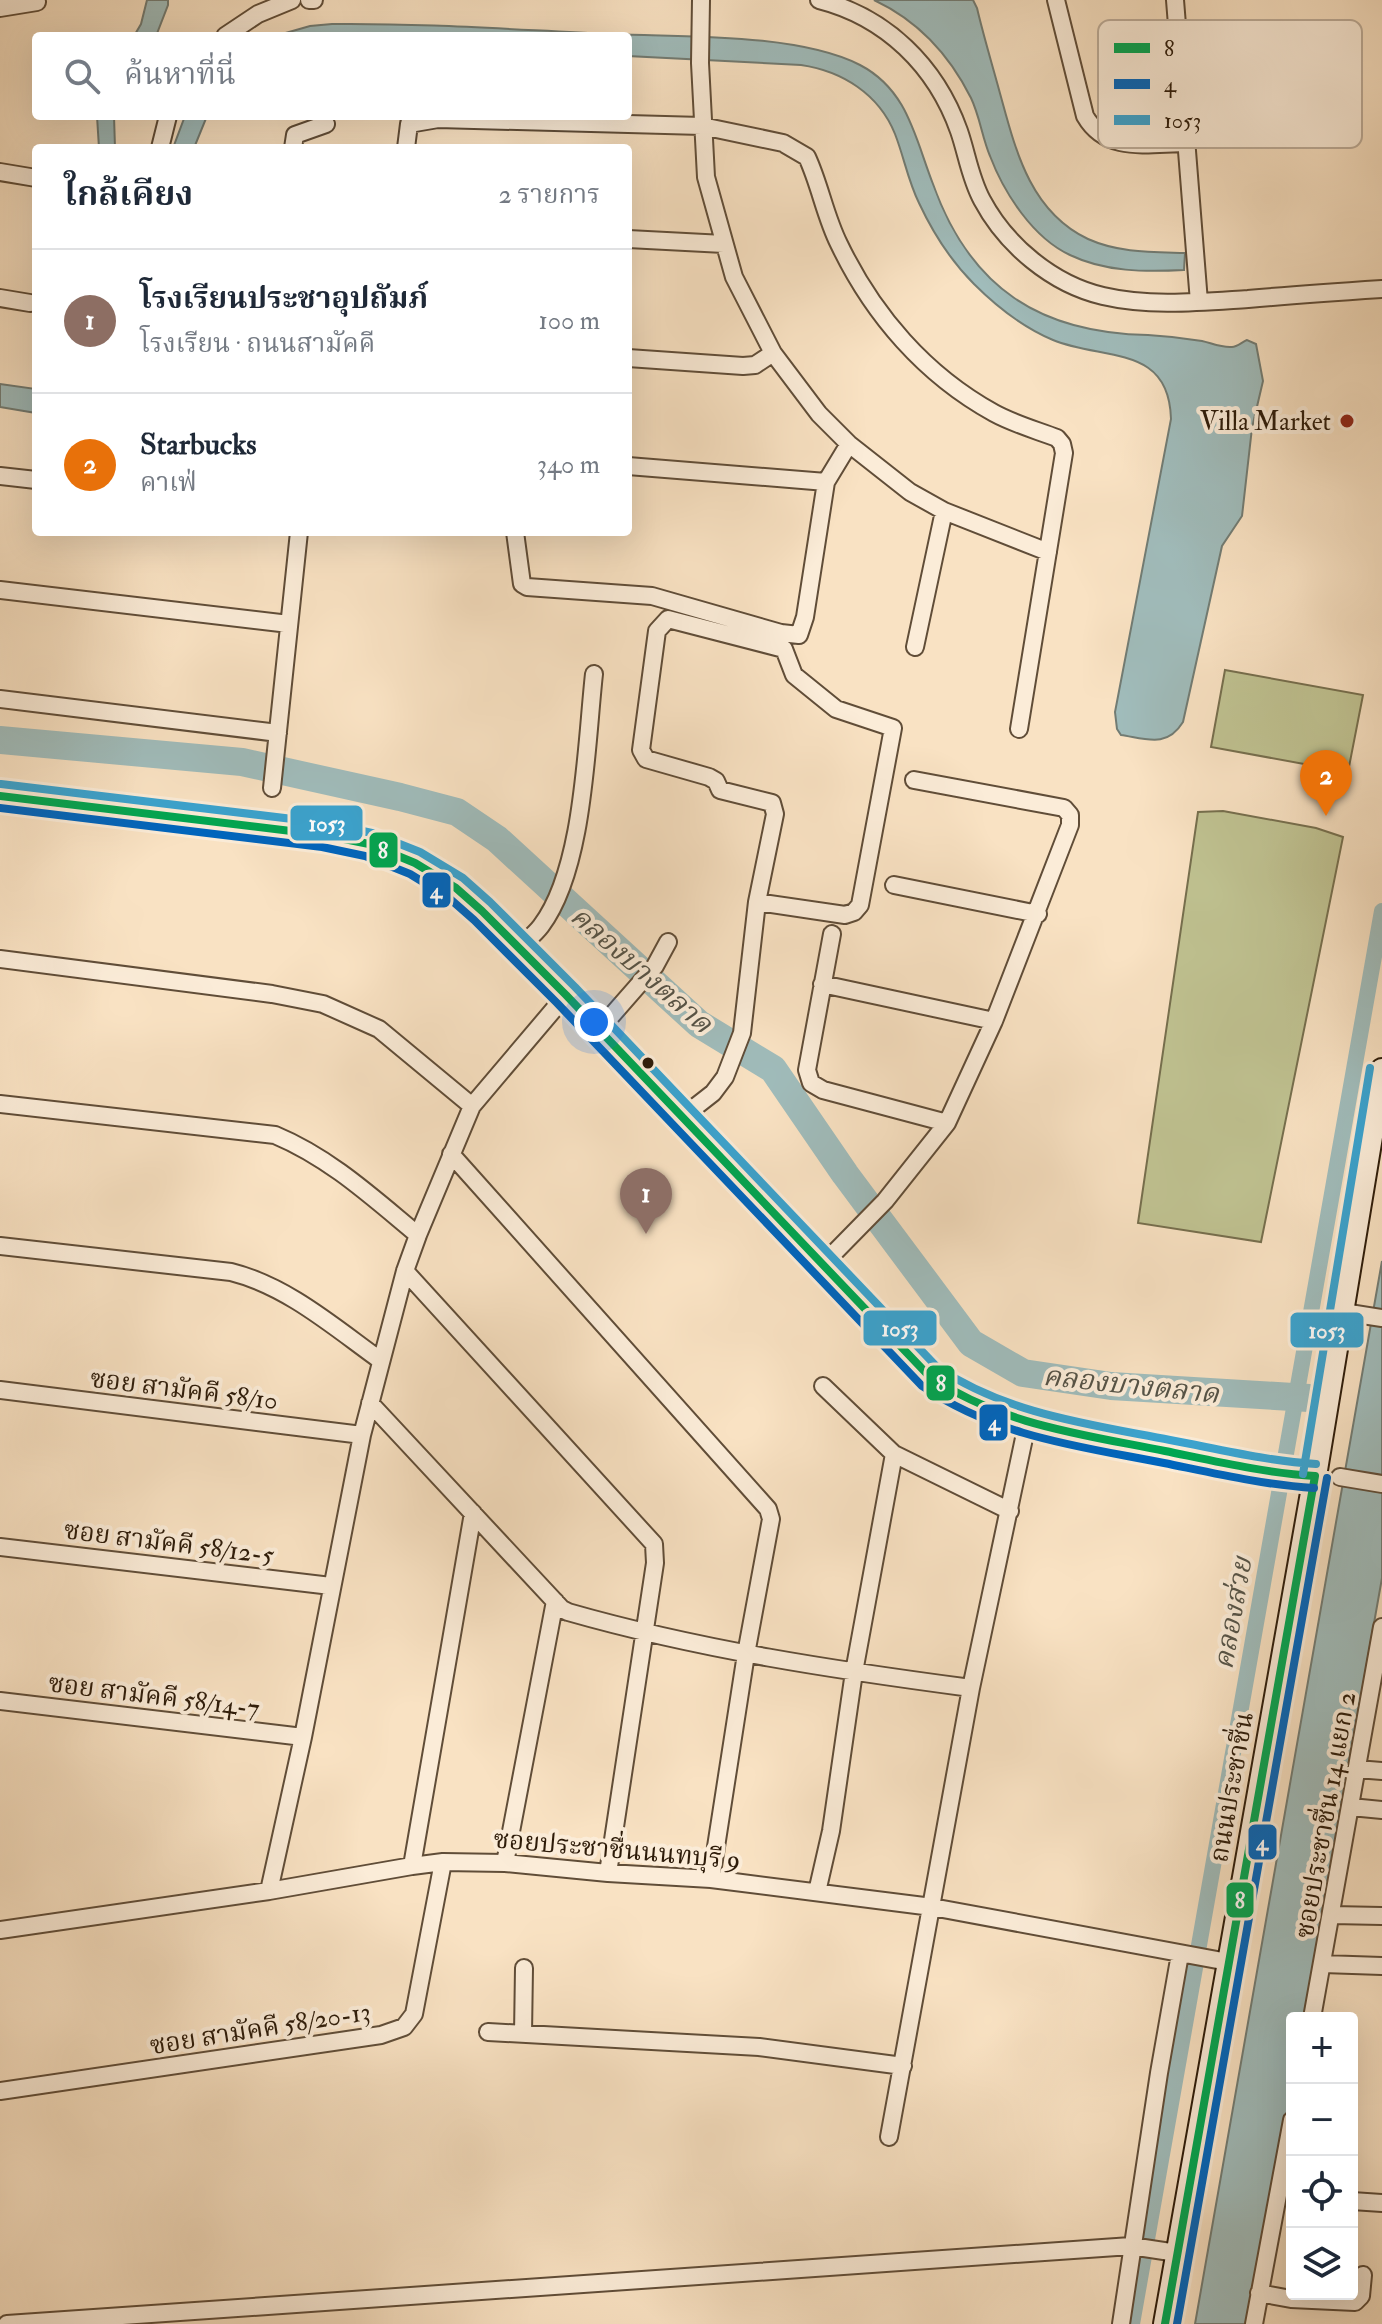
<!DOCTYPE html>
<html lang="th">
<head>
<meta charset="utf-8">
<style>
  :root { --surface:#fff; --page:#f2f2f3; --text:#1f2937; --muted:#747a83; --line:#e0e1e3; --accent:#ea580c }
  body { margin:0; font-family:"IM FELL Double Pica","Noto Serif Thai",serif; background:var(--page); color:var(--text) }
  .controls { position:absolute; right:24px; bottom:24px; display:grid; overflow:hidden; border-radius:8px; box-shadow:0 8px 32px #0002 }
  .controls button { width:72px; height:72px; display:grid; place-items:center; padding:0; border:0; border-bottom:2px solid var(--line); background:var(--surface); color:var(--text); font:40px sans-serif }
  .you { position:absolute; left:594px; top:1022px; width:28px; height:28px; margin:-20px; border:6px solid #fff; border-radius:50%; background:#1a73e8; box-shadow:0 0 0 12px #1a73e833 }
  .badge { display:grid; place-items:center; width:52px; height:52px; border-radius:50%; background:var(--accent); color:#fff; font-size:26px; font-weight:700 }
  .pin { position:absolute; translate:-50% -66px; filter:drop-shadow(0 2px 4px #0008) }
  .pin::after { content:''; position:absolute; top:42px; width:28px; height:24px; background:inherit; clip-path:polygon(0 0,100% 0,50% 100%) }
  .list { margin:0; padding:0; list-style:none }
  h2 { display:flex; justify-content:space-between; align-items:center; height:104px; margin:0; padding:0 32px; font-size:34px }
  h2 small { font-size:26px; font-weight:400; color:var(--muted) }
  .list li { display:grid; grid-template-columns:52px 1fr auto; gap:24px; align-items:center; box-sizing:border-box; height:144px; padding:0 32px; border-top:2px solid var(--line) }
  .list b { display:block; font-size:30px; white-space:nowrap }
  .list p { margin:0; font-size:26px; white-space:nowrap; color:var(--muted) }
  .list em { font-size:26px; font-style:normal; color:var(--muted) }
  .icon { flex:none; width:44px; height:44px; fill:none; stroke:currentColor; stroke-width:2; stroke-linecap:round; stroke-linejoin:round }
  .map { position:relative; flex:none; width:1382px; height:2324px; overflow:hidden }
  .search { position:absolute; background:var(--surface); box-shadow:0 8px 32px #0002; left:32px; top:32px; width:600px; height:88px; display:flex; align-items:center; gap:20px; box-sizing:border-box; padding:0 28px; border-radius:8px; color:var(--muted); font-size:30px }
  .panel { position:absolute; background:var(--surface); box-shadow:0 8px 32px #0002; left:32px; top:144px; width:600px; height:392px; border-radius:8px }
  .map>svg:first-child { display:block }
  .green { fill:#c0c392; stroke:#766f4e; stroke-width:2 }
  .water { fill:#a0bcbb; stroke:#727c74; stroke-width:2 }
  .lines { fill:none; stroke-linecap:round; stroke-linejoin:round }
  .canal { stroke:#a0bcbb; stroke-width:16 }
  .river { stroke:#a0bcbb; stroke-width:28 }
  .street-casing { stroke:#604d38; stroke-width:20 }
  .secondary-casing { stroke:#2d1b09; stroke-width:26 }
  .street { stroke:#fbecd8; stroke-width:16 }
  .secondary { stroke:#fbecd8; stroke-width:22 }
  .bus-1-casing { stroke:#fbecd8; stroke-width:14 }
  .bus-2-casing { stroke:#fbecd8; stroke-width:14 }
  .bus-3-casing { stroke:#fbecd8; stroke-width:14 }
  .bus-1 { stroke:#00a651; stroke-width:8 }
  .bus-2 { stroke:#0065bd; stroke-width:8 }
  .bus-3 { stroke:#3aa3cf; stroke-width:8 }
  .poi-dot { fill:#8f2418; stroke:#fbecd8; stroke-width:3 }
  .bus-dot { fill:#2d1b09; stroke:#fbecd8; stroke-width:3 }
  .labels { text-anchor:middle; stroke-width:8; stroke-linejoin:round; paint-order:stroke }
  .poi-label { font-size:26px; fill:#2d1b09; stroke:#fbecd8; text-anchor:end }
  .street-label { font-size:26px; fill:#2d1b09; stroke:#fbecd8 }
  .water-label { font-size:28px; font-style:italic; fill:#555347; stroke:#fbecd8 }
  .key { fill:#fbecd8; stroke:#bdad9a; stroke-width:2 }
  .key-label { font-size:22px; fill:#2d1b09 }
  .line-badge { stroke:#fbecd8; stroke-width:3 }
  .badge-label { font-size:22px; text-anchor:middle; font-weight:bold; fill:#fff }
</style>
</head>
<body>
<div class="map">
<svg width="1382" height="2324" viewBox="0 0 1382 2324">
  <rect width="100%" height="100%" fill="#f9e2c3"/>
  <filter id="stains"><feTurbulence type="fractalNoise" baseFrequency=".0025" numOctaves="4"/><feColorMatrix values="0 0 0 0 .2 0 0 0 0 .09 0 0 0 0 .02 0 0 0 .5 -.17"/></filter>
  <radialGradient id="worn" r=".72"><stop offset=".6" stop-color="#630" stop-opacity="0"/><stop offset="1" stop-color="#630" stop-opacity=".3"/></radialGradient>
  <!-- green -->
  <path class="green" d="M1225,670L1363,695L1348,772L1211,747Z
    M1223,811L1316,828L1343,837L1261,1242L1138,1223L1198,812Z"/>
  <!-- water -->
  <path class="water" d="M147,0H168V5L156,36H134L141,24Z
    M874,0H973L977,8C984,38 993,67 1001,97C1016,152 1031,212 1088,239C1119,253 1152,252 1185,253L1184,270C1145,272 1105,272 1070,255C1033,238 1004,193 990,156C982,137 980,117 971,98C949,54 919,21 874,0Z
    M332,24C425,23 518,30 610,34C680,37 798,33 860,65C908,90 915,138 933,184C970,288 1040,333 1148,335C1166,336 1184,338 1202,341C1211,343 1222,348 1232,347C1237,347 1242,342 1247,340L1256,344L1263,381L1252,428L1242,516L1222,546L1183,722C1167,748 1147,739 1121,735L1117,729L1115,712L1171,419C1169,344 1104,361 1053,340C1022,327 997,307 974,284C951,261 933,233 919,203C908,181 904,157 895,134C879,94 842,71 801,65L628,56V36H275L310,26Z
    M97,116H114L115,148H99Z
    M185,116H207L194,148H173Z
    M0,384L36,389V413L0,407Z
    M1382,1261V1578L1304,2018H1292V2088L1250,2324H1195Z"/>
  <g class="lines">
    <!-- canal -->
    <path class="canal" d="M1132,2324L1382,911"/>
    <!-- river -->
    <path class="river" d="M0,740L242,762L400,797L457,812L497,839L699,1024L773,1069L845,1174L971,1343L1023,1373L1111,1386L1309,1398"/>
    <!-- street casing -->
    <g class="street-casing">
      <path id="street" d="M309,0H314
        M701,0L700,63L706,177L734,277L773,353L819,414L849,444L910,492L944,511L1048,552
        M819,0C886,17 936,66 959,131C967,154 970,178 982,200C1006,245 1052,284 1103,296C1150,307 1200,302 1248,299C1293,295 1337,292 1382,289
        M1056,0L1085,116C1107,154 1149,143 1187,143
        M1175,0L1199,302
        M0,8L37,2
        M225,36L258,14L292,0
        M160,148L168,116
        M293,148L295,135L326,124
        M406,148L409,124L438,119L702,126L783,143L807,157C820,185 825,216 839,244C873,315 925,375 994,413C1014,424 1036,430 1057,438L1062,444L1064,453L1019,729
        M0,172L36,178
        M628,239L724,244
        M0,298L30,303
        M628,358L743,366L755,365L773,353
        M628,466L826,482
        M0,476L36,480
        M515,532L522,584L527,587L652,596L781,633L799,635L805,617L826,482L849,444
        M0,590L289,624
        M915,647L944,511
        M0,699L278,733
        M272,788L299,532
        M894,885L1038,914
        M832,934L807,1070L811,1083L823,1090L947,1123
        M519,948C526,941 535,934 541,926C584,869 586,746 594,674
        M0,959L272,994L323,1004L379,1029L472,1106
        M822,984L994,1021
        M599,1030L655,966L668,942
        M0,1104L275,1135C330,1158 372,1197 418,1235
        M681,1118L713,1093L725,1077L742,1033L757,902L775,814L772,803L720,790L716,781L709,777L646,759L641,750L657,631L668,619L784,649L794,675L836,709L893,728L860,905L854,912L845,915L757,902
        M451,1154L768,1509L771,1519L746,1654L711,1879
        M0,1246L231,1272C287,1286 334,1327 380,1360
        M835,1252L885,1201L947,1123L994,1021L1070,825V815L1064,808L914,780
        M405,1271L654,1544L655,1563L608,1873
        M1343,1312L1382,1318
        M823,1386L894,1454L1010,1511
        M0,1390L362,1435
        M370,1403L562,1609L568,1612C701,1650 835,1670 971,1688
        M1340,1477L1382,1484
        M0,1547L331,1586
        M0,1701L303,1737
        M1357,1769L1382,1771
        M1351,1807L1382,1810
        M505,1863L555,1601
        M412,1866L473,1513
        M269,1891L303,1737L362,1435L405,1271L418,1235L472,1106L566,995
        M817,1892L831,1831L854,1672L894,1454
        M1332,1915L1382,1916
        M0,1930L269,1891L412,1866L443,1862L505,1863L608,1873L711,1879L932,1907L1228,1962
        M1323,1964L1382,1966
        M1312,2018L1382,1627
        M488,2032L759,2047L903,2066
        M523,2034L524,1968
        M0,2091L381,2035L404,2027L414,2014L443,1862
        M889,2137L971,1688L1027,1424
        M1352,2201L1382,2203
        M1259,2293L1291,2299L1355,2302L1361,2296L1363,2275
        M7,2324L1131,2246L1177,2253
        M1121,2324L1159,2073L1180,1954
        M1254,2324L1292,2120"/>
    </g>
    <!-- secondary casing -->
    <g class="secondary-casing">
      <path id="secondary" d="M0,796L324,835L369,844L415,863L456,888L482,911L566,995L929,1376C991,1423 1060,1431 1134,1445C1188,1456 1242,1466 1297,1475L1315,1476
        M1165,2324L1315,1476L1382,1070"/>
    </g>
    <!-- street -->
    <use href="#street" class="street"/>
    <!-- secondary -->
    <use href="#secondary" class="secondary"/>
    <!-- bus-1 casing -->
    <g class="bus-1-casing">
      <path id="bus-1" d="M0,796L324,835L369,844L415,863L456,888L482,911L566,995L929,1376C1002,1425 1080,1434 1165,1451C1214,1461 1265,1473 1315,1476
        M1165,2324L1315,1476"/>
    </g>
    <!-- bus-2 casing -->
    <g class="bus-2-casing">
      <path id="bus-2" d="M0,808L322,847L365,856L410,874L449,898L474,920L557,1003L922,1386C998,1437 1077,1446 1164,1463C1213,1473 1264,1485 1314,1488
        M1177,2324L1327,1478"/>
    </g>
    <!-- bus-3 casing -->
    <g class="bus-3-casing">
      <path id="bus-3" d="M1,784L326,823L372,833L420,852L463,878L490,902L575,987L937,1367C1007,1414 1088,1424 1170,1440C1218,1449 1267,1461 1316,1464
        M1303,1474L1370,1068"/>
    </g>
    <!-- bus-1 -->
    <use href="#bus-1" class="bus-1"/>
    <!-- bus-2 -->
    <use href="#bus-2" class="bus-2"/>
    <!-- bus-3 -->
    <use href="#bus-3" class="bus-3"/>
  </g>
  <!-- markers -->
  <circle class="poi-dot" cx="1347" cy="421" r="8"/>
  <circle class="bus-dot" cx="648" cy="1063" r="7"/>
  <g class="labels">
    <!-- poi labels -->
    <g class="poi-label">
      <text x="1331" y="430">Villa Market</text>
    </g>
    <!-- street labels -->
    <g class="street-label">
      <text transform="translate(184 1389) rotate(7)" y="9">ซอย สามัคคี 58/10</text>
      <text transform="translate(169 1542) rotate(7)" y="9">ซอย สามัคคี 58/12-5</text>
      <text transform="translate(154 1695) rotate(7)" y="9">ซอย สามัคคี 58/14-7</text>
      <text transform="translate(1231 1787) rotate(-80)" y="9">ถนนประชาชื่น</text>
      <text transform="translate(1325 1815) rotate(-80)" y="9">ซอยประชาชื่น 14 แยก 2</text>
      <text transform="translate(617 1849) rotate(5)" y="9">ซอยประชาชื่นนนทบุรี 9</text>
      <text transform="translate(260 2028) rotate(-9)" y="9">ซอย สามัคคี 58/20-13</text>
    </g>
    <!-- water labels -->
    <g class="water-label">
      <text transform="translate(642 969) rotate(41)" y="10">คลองบางตลาด</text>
      <text transform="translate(1131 1384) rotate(6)" y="10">คลองบางตลาด</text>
      <text transform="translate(1232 1613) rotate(-80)" y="10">คลองส่วย</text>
    </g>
  </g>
  <!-- legend -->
  <rect x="1098" y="20" width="264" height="128" rx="12" class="key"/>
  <rect x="1114" y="43" width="36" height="10" fill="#00a651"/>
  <rect x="1114" y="79" width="36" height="10" fill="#0065bd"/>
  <rect x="1114" y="115" width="36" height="10" fill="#3aa3cf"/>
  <g class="key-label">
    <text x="1164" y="56">8</text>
    <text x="1164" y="92">4</text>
    <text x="1164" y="128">1053</text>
  </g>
  <g class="line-badge">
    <rect x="289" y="804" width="75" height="38" rx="8" fill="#3aa3cf"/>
    <rect x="368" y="831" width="31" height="38" rx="8" fill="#00a651"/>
    <rect x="421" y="871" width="31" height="38" rx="8" fill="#0065bd"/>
    <rect x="862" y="1309" width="76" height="38" rx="8" fill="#3aa3cf"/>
    <rect x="1289" y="1311" width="76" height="38" rx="8" fill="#3aa3cf"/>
    <rect x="925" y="1364" width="31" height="38" rx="8" fill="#00a651"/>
    <rect x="978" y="1403" width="31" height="39" rx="8" fill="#0065bd"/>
    <rect x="1247" y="1823" width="31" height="38" rx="8" fill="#0065bd"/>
    <rect x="1225" y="1881" width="30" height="38" rx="8" fill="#00a651"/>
  </g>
  <g class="badge-label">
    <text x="327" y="831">1053</text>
    <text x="383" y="858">8</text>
    <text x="436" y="898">4</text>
    <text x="900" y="1336">1053</text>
    <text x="1327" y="1338">1053</text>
    <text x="941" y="1391">8</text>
    <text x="994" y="1430">4</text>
    <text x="1262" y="1850">4</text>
    <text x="1240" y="1908">8</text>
  </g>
  <rect width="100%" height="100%" filter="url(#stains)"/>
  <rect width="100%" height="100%" fill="url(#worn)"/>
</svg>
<div class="controls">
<button>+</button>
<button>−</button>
<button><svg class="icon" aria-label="locate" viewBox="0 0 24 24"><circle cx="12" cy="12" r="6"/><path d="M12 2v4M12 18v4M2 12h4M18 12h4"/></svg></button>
<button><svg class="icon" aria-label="layers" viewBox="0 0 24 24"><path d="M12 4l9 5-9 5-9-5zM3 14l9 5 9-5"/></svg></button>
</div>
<div class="you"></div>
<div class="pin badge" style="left:646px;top:1234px;background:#8d6e63">1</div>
<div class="pin badge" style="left:1326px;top:816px;background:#e8710a">2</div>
<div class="search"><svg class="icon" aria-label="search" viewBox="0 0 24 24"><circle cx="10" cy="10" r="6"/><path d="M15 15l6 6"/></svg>ค้นหาที่นี่</div>
<section class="panel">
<h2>ใกล้เคียง<small>2 รายการ</small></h2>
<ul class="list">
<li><span class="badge" style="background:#8d6e63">1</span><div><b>โรงเรียนประชาอุปถัมภ์</b><p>โรงเรียน · ถนนสามัคคี</p></div><em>100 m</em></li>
<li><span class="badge" style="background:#e8710a">2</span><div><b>Starbucks</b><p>คาเฟ่</p></div><em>340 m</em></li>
</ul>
</section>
</div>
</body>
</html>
